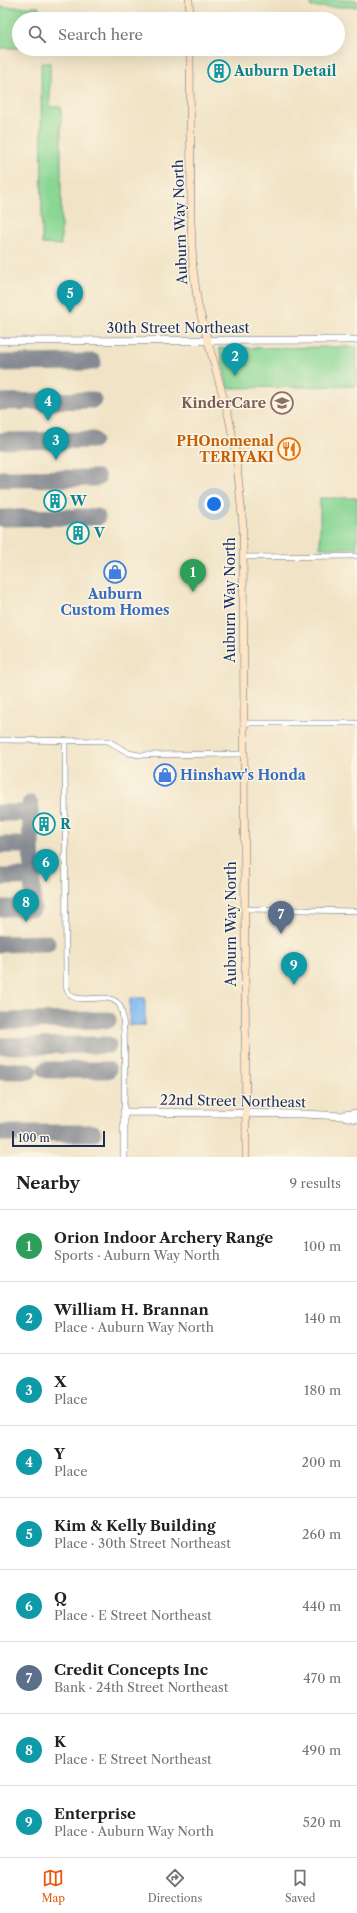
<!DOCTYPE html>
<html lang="en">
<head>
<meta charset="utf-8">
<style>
  :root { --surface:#fff; --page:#f2f2f2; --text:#202124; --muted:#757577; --line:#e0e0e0; --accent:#ea580c }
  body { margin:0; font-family:"Libre Caslon Text",serif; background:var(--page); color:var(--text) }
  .scale { position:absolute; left:12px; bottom:10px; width:93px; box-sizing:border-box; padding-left:4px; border:2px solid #1b2f5e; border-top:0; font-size:11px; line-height:14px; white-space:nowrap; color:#1b2f5e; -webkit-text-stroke:3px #fcf5e5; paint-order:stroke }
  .you { position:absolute; left:214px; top:504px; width:14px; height:14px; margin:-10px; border:3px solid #fff; border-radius:50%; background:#1a73e8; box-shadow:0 0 0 6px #1a73e833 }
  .badge { display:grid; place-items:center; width:26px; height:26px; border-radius:50%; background:var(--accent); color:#fff; font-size:13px; font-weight:700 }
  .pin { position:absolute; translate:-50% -33px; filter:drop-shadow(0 1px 2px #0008) }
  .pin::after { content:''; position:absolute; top:21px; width:14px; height:12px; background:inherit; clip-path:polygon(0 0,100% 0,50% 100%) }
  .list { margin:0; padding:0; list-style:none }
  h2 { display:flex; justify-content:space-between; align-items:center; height:52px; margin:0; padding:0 16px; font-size:17px }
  h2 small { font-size:13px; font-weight:400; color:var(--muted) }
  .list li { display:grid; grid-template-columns:26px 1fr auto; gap:12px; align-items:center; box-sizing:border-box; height:72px; padding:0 16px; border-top:1px solid var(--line) }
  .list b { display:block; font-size:15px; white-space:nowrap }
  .list p { margin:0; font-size:13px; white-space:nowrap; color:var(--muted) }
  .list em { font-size:13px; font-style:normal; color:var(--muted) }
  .icon { flex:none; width:22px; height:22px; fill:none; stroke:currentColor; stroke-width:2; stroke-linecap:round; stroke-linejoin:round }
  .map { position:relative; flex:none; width:357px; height:1157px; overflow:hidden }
  .search { position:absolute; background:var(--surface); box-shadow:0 4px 16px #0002; left:12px; right:12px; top:12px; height:44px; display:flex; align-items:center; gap:10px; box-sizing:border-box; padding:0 14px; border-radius:22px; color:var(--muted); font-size:15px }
  .sheet { height:700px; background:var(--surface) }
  nav { display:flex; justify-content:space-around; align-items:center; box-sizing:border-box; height:56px; border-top:1px solid var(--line); background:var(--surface); font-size:11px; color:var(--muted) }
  nav a { display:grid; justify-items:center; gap:2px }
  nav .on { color:var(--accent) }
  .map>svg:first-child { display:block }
  .green { fill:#8ad794; stroke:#528379 }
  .water { fill:#80b9f1; stroke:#4e74a8 }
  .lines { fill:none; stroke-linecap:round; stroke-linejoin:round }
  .taxiway { stroke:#868a92; stroke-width:17 }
  .minor-casing { stroke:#666e82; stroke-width:6 }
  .tertiary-casing { stroke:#666e82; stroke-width:8 }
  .secondary-casing { stroke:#666e82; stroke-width:8 }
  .minor { stroke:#fff; stroke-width:5 }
  .tertiary { stroke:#fff; stroke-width:7 }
  .secondary { stroke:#fde5c5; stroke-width:7 }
  .labels { text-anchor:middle; stroke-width:3; stroke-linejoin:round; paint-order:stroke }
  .culture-label { font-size:14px; font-weight:bold; fill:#0d838f; stroke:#fcf5e5; text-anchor:start }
  .street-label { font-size:14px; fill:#1b2f5e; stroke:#fcf5e5 }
  .education-label { font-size:14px; font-weight:bold; fill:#785e54; stroke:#fcf5e5; text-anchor:end }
  .food-label { font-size:14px; font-weight:bold; fill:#c56008; stroke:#fcf5e5; text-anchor:end }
  .shop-label { font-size:14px; font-weight:bold; fill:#366cbe; stroke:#fcf5e5 }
</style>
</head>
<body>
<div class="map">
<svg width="357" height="1157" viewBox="0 0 357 1157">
  <rect width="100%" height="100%" fill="#fcf5e5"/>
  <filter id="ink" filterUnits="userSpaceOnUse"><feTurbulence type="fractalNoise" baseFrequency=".025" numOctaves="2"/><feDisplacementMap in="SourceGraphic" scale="8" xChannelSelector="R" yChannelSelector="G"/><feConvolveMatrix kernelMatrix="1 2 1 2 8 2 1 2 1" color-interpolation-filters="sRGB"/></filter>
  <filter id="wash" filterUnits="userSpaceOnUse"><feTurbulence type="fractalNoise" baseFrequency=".012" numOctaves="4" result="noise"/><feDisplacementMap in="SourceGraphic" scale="16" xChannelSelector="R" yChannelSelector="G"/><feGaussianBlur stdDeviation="0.9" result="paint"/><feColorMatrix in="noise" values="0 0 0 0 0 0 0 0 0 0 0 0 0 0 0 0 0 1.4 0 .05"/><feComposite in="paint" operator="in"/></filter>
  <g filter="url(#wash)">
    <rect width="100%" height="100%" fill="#f1e4c6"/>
    <!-- green -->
    <path class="green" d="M311,0H357V7H311Z
      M0,7H39V19H19V48H0Z
      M41,63H50V107H61V245L42,244Z
      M357,347V386L228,388L219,348Z
      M320,498H357V548H320Z"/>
    <!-- water -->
    <path class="water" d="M130,998H145V1025H129Z"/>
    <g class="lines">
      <!-- taxiway -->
      <path class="taxiway" d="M0,363L93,362
        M0,402L93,400
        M0,441L93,440
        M0,479L97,478
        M0,518L97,517
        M0,813H30
        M0,845H31
        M0,877H33
        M0,908H33L30,804
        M0,944L47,943
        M0,1021L108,1020
        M0,1046L108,1045
        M46,1070H108
        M0,1071H29
        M0,1133H93"/>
    </g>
  </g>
  <g filter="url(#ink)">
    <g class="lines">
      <!-- minor casing -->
      <g class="minor-casing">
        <path id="minor" d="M244,557L357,556
          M243,723H357
          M0,740L108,741L129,753L139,755L243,754
          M65,741L66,986C71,1013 108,986 120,1006C127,1017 124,1094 124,1112
          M244,909L357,911"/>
      </g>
      <!-- tertiary casing -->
      <g class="tertiary-casing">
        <path id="tertiary" d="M0,341L357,340
          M344,1115L357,1113
          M124,1157V1112L304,1114L342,1116L357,1119"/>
      </g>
      <!-- secondary casing -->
      <g class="secondary-casing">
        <path id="secondary" d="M189,0L190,19
          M190,49L191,221L193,268L198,305L229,418L236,455L243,526L246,1157"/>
      </g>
      <!-- minor -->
      <use href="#minor" class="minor"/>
      <!-- tertiary -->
      <use href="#tertiary" class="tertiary"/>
      <!-- secondary -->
      <use href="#secondary" class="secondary"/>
    </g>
  </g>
  <!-- icons -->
  <defs>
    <g id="building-ring" transform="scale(1.15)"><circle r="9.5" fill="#fcf5e5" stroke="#0f9aa8" stroke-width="1.5"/><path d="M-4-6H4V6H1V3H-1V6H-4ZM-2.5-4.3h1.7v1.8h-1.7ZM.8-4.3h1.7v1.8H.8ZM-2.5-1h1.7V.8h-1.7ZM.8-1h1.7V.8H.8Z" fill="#0f9aa8"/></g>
    <g id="school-ring" transform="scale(1.15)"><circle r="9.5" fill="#fcf5e5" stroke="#8d6e63" stroke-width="1.5"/><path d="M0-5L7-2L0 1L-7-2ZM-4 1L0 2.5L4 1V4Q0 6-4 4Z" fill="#8d6e63"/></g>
    <g id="restaurant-ring" transform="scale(1.15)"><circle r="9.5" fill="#fcf5e5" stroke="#e8710a" stroke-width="1.5"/><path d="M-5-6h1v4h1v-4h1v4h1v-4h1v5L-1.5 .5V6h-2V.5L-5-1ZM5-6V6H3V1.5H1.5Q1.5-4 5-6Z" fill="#e8710a"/></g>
    <g id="shop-ring" transform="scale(1.15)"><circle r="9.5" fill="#fcf5e5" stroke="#3f7fe0" stroke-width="1.5"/><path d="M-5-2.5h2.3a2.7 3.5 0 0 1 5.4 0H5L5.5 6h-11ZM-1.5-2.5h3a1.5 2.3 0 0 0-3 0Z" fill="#3f7fe0"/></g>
  </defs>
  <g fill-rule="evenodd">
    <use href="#building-ring" x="219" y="71"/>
    <use href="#school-ring" x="282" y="403"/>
    <use href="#restaurant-ring" x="289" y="449"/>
    <use href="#building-ring" x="55" y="501"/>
    <use href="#building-ring" x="78" y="533"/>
    <use href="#shop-ring" x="115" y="572"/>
    <use href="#shop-ring" x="165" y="775"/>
    <use href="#building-ring" x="44" y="824"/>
  </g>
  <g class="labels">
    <!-- culture labels -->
    <g class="culture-label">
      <text x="234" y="76">Auburn Detail</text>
      <text x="70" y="506">W</text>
      <text x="94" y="538">V</text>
      <text x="60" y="829">R</text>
    </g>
    <!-- street labels -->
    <g class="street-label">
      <text transform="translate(180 222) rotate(-92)" y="5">Auburn Way North</text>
      <text x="178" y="333">30th Street Northeast</text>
      <text transform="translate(230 600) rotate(-90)" y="5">Auburn Way North</text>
      <text transform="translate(231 924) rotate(-90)" y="5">Auburn Way North</text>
      <text transform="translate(233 1101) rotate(1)" y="5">22nd Street Northeast</text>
    </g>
    <!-- education labels -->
    <g class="education-label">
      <text x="266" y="408">KinderCare</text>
    </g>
    <!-- food labels -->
    <g class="food-label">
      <text x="274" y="446">PHOnomenal<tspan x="274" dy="16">TERIYAKI</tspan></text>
    </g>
    <!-- shop labels -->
    <g class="shop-label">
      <text x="115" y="599">Auburn<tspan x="115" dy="16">Custom Homes</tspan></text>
      <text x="180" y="780" text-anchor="start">Hinshaw's Honda</text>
    </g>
  </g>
</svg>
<div class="scale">100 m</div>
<div class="you"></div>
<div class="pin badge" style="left:193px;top:592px;background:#2e9e5b">1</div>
<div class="pin badge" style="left:235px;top:376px;background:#0f9aa8">2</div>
<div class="pin badge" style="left:56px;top:460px;background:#0f9aa8">3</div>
<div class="pin badge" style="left:48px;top:421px;background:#0f9aa8">4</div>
<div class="pin badge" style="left:70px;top:313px;background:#0f9aa8">5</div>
<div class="pin badge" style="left:46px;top:882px;background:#0f9aa8">6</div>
<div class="pin badge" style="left:281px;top:934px;background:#5c6f8a">7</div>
<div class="pin badge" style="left:26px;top:922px;background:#0f9aa8">8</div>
<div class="pin badge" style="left:294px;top:985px;background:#0f9aa8">9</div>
<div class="search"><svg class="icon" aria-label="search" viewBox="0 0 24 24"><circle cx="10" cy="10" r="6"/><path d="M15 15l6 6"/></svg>Search here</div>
</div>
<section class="sheet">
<h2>Nearby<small>9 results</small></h2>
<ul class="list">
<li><span class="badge" style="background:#2e9e5b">1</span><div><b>Orion Indoor Archery Range</b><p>Sports · Auburn Way North</p></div><em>100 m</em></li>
<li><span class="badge" style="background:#0f9aa8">2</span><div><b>William H. Brannan</b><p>Place · Auburn Way North</p></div><em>140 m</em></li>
<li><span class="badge" style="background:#0f9aa8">3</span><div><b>X</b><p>Place</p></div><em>180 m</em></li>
<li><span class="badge" style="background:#0f9aa8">4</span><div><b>Y</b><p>Place</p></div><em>200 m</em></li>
<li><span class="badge" style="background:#0f9aa8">5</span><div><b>Kim &amp; Kelly Building</b><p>Place · 30th Street Northeast</p></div><em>260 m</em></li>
<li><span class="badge" style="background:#0f9aa8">6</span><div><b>Q</b><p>Place · E Street Northeast</p></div><em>440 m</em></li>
<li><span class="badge" style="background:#5c6f8a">7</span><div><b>Credit Concepts Inc</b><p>Bank · 24th Street Northeast</p></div><em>470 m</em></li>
<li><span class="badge" style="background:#0f9aa8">8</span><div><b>K</b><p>Place · E Street Northeast</p></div><em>490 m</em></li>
<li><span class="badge" style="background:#0f9aa8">9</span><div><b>Enterprise</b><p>Place · Auburn Way North</p></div><em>520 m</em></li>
</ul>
</section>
<nav>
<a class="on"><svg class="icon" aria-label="map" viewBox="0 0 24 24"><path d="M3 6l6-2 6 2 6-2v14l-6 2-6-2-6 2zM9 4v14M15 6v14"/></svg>Map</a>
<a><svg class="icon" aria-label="directions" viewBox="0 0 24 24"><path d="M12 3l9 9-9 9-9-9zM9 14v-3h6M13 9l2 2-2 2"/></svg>Directions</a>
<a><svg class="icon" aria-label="saved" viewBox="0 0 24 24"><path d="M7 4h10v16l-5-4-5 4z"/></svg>Saved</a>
</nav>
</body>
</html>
